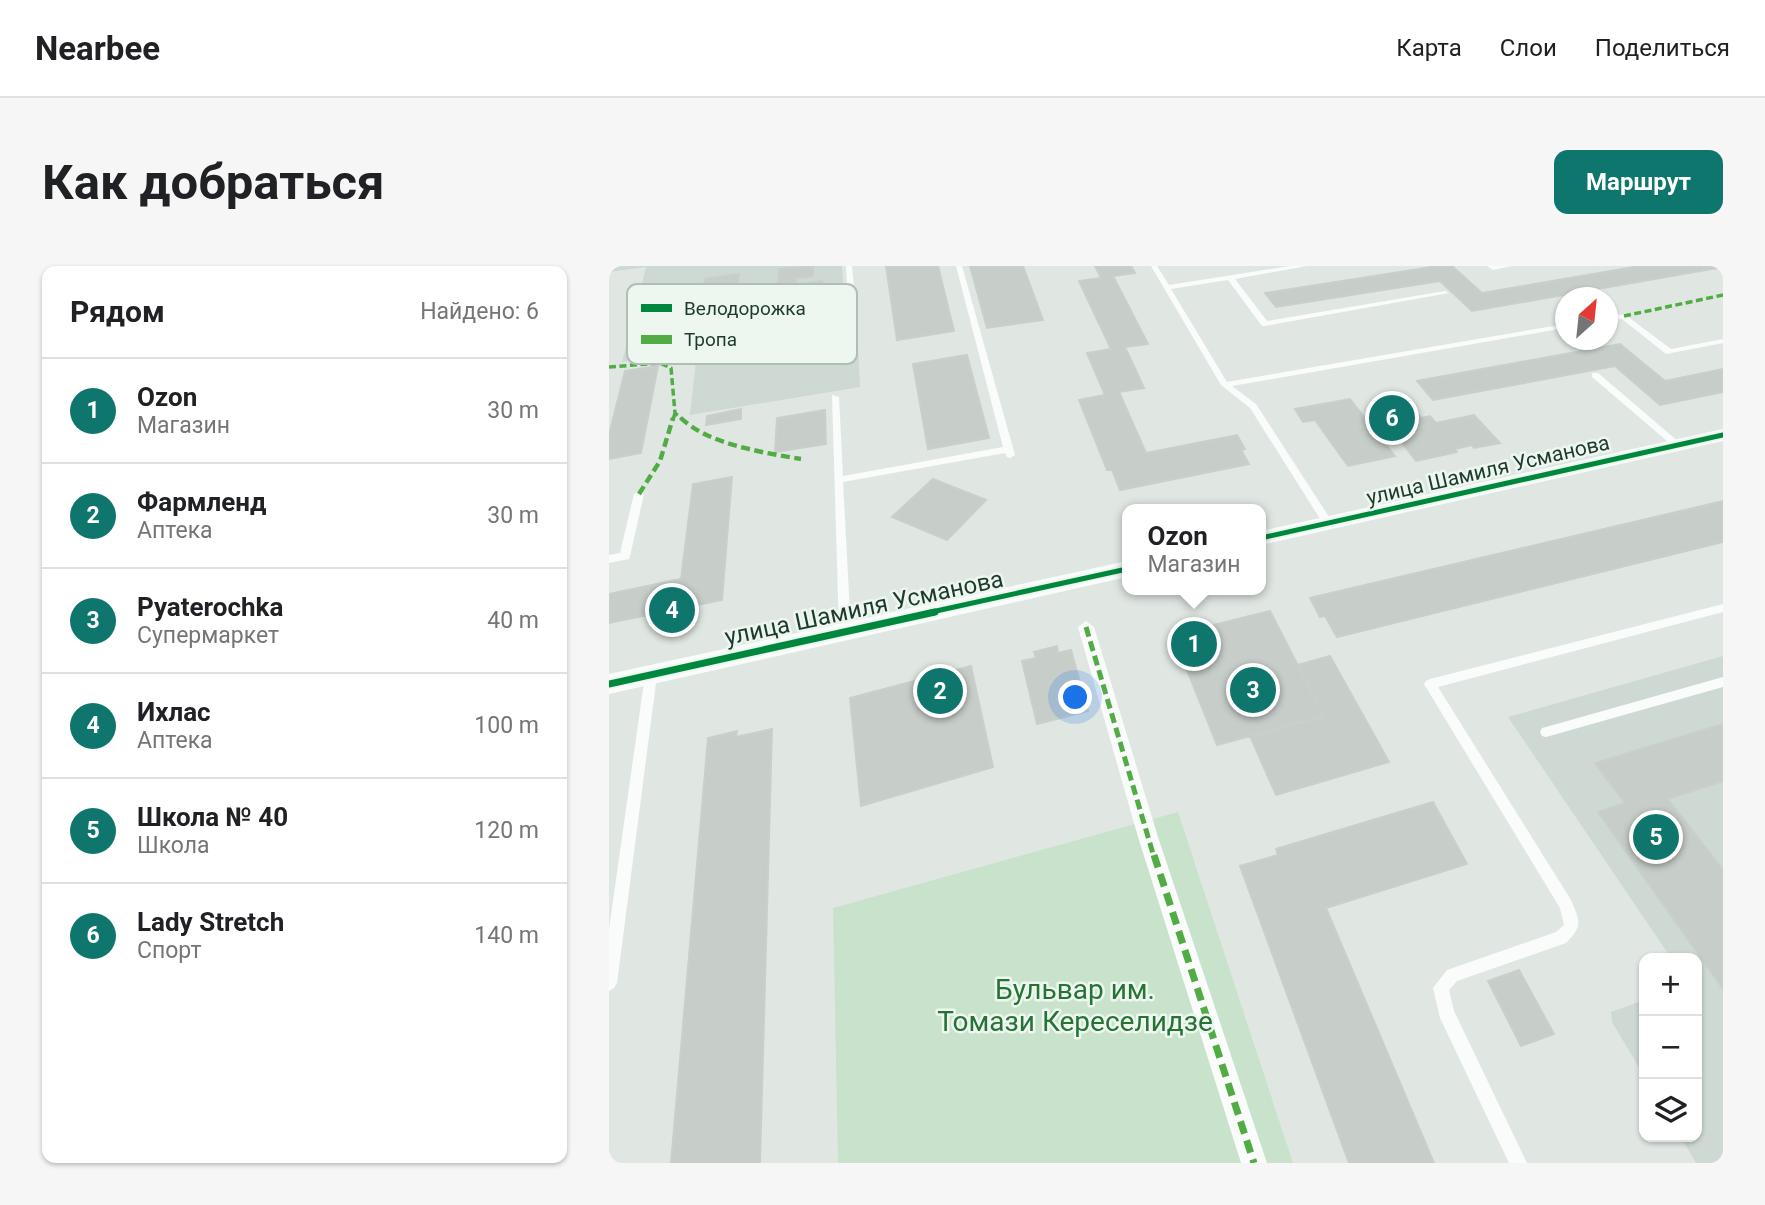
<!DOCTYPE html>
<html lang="ru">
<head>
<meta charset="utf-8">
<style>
  :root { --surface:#fff; --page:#f6f6f6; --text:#202124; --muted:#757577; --line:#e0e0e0; --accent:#0f766e }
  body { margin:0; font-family:Roboto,sans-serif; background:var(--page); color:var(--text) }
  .controls { position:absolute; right:21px; bottom:21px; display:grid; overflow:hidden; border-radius:14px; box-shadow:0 2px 5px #0004 }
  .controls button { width:63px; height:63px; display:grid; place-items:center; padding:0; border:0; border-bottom:2px solid var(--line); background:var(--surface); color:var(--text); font:35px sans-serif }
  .compass { position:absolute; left:946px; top:21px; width:63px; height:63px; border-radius:50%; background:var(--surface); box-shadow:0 2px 5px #0004; rotate:27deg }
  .you { position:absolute; left:467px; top:432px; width:24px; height:24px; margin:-18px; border:5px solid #fff; border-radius:50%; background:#1a73e8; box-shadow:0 0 0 10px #1a73e833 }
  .badge { display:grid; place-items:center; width:46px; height:46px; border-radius:50%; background:var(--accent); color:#fff; font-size:23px; font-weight:700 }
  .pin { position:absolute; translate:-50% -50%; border:4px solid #fff; box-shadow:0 2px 7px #0006 }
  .popup { position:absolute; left:513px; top:238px; width:144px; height:91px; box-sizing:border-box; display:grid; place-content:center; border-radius:14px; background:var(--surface); filter:drop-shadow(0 2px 5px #0005); font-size:23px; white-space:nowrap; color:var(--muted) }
  .popup b { font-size:26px; color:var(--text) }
  .popup::after { content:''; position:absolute; left:50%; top:100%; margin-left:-14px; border:14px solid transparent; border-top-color:var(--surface) }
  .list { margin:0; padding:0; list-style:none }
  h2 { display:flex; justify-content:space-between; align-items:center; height:91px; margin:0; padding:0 28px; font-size:30px }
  h2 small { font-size:23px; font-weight:400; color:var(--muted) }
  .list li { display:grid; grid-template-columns:46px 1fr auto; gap:21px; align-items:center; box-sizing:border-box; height:105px; padding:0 28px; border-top:2px solid var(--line) }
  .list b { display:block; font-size:26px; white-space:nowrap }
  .list p { margin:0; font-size:23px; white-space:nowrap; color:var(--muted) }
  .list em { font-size:23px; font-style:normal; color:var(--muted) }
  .icon { flex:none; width:38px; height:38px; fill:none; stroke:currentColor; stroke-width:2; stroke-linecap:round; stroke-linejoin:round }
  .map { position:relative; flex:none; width:1114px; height:897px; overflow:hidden; border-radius:14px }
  header { display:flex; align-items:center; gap:42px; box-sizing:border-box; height:98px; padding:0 35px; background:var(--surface); border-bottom:2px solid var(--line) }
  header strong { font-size:33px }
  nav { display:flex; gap:38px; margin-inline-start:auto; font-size:24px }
  .intro { display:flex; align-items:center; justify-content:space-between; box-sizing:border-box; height:168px; padding:0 42px }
  h1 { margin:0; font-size:49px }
  .button { padding:18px 32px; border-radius:14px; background:var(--accent); color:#fff; font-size:24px; font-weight:700 }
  main { display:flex; gap:42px; padding:0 42px }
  aside { flex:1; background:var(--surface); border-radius:14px; box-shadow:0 2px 5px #0004 }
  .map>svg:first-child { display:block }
  .built { fill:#cdd9d2 }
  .green { fill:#c8e2cb }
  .building { fill:#c7ceca; stroke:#c9d0cc; stroke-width:2 }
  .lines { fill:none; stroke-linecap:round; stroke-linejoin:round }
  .service { fill:#fafbfb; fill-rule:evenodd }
  .pedestrian { fill:#fafbfb; fill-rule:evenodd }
  .minor { fill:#fafbfb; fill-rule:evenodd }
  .quiet-far3 { stroke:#52ac44; stroke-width:3.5; stroke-dasharray:7 3.5; stroke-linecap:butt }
  .quiet-far2 { stroke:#52ac44; stroke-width:4.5; stroke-dasharray:9 4.5; stroke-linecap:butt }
  .quiet-far1 { stroke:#52ac44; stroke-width:5; stroke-dasharray:10 5; stroke-linecap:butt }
  .quiet { stroke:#52ac44; stroke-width:7; stroke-dasharray:13 7; stroke-linecap:butt }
  .cycleway-far1-casing { stroke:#edf7f0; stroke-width:9 }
  .cycleway-casing { stroke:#edf7f0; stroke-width:11 }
  .cycleway-far1 { stroke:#00873e; stroke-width:5 }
  .cycleway { stroke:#00873e; stroke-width:7 }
  .labels { text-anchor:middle; stroke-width:5; stroke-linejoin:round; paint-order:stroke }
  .far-street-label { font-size:21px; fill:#1e3a2d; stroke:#edf7f0 }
  .street-label { font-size:24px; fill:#1e3a2d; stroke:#edf7f0 }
  .near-park-label { font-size:28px; fill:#267334; stroke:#edf7f0 }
  .key { fill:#edf7f0; stroke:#afbeb6; stroke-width:2 }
  .key-label { font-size:19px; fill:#1e3a2d }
</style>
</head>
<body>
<header>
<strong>Nearbee</strong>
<nav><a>Карта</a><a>Слои</a><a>Поделиться</a></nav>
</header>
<div class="intro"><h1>Как добраться</h1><a class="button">Маршрут</a></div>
<main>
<aside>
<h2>Рядом<small>Найдено: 6</small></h2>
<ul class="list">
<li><span class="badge">1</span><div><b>Ozon</b><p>Магазин</p></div><em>30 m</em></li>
<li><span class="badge">2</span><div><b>Фармленд</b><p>Аптека</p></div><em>30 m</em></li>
<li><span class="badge">3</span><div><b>Pyaterochka</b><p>Супермаркет</p></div><em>40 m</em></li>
<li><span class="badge">4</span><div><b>Ихлас</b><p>Аптека</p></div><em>100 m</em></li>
<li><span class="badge">5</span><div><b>Школа № 40</b><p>Школа</p></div><em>120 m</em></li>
<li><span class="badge">6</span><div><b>Lady Stretch</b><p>Спорт</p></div><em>140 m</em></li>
</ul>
</aside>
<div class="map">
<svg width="1114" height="897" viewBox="0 0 1114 897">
  <rect width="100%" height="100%" fill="#e0e7e3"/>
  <!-- built -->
  <path class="built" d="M0,0H233L238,60L248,59L251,121L81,149L88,86L13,96L37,1L0,6Z
    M1114,390V897H1087L1072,871H1088V692H1062L899,451Z
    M1035,734V810L1003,756L1002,746Z"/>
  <!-- green -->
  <path class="green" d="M569,546L684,897H229L224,642Z"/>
  <!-- building -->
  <path class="building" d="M204,0V10L187,12V19L213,15L214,31L187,35V43L205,41V54L169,59L170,38L127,44L124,66L86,71L88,57L107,55L108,47L82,50L85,33L110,30L111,23L94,25L96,13L130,8L128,27L169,22L170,3Z
    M277,0H329L345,65L288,74Z
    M361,0H414L434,54L378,62Z
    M486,0H522L526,7L504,10L539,78L516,81L535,122L510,126L537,187L628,169L636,183L632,184L640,198L511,224L503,204H498L470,134L496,129L478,87L502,83L470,15L492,12Z
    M829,0H843L873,27L1031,0L1114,1L863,45L831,15L667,41L656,27Z
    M1011,78L1056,115L1114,103V126L1051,139L1006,100L824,134L808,115Z
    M358,89L380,172L319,183L304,98Z
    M49,100L32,187L0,193V169L16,105Z
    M741,133L786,190L739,200L706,154L694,156L686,143Z
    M803,141L812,152L821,150L827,157L865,149L891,177L865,182L863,179L846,183L848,186L807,195L770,147Z
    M132,143V153L97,159L98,150Z
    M216,144L217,178L166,186L168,152Z
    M123,211L113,334L0,357V328L72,313L84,218Z
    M324,213L377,234L338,274L283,251Z
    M1114,235V276L728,371L716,350L711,351L701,332Z
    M661,345L715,450L608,479L564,369Z
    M448,380L449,387L462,384L479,445L428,458L413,395L427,392L425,386Z
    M721,390L780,496L667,529L641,470L715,450L689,399Z
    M362,400L384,501L252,540L241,432Z
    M1114,458V515L1059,533L1114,604V723L989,546L1016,537L986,497Z
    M163,463L151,897H62L99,472L128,465L127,471Z
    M824,536L858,598L717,642L825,897H740L631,600L669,589L667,583Z
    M910,704L945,768L912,780L879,715Z"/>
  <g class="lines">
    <!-- service -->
    <path class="service" d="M237,0H243L248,54L244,56L240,54Z
      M347,0H353L406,189L401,192L398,191L396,187L234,216L242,365L236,369L230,365L223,129L230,131L234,210L394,181Z
      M542,0H548L560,19L681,0H698L626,13L658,55L836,25L840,27L656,60H653L619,14L562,23L618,116L956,58V62L623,120L647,138L724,257L719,260L715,259L641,142L612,119Z
      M878,0H903L884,4Z
      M1015,48L1062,83L1114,73V77L1057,88L1013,53L998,55V51Z
      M983,107H989L1071,177V181H1065L983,111Z
      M30,225L35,228L21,290L20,293L0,297V289L11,287L25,228Z
      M1114,338V346L829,421L962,634C971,655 974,660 957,677L848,715L840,724L845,745L918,897H900L831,752L824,722L838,704L947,666L955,659L951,642L815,418L817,415L821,413Z
      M42,404L46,406L48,409L8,717L5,722L0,725V663L36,409L38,406Z
      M1114,411V421L937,471L933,470L931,466L933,462L937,461Z"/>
    <!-- pedestrian -->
    <path class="pedestrian" d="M477,355L485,361L549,571L658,897H632L529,571L469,361Z"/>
    <!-- minor -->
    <path class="minor" d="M1114,163V175L652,279V265Z
      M518,295V311L0,428V408Z"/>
    <!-- quiet-far3 -->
    <path class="quiet-far3" d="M1015,50L1114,29
      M0,101L51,97L62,102L66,147L74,154
      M64,154L66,147"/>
    <!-- quiet-far2 -->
    <path class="quiet-far2" d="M72,152C98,178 156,187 192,193
      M30,228L51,195L64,152"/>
    <!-- quiet-far1 -->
    <path class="quiet-far1" d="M477,361L545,591"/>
    <!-- quiet -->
    <path class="quiet" d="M545,589L645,897"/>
    <!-- cycleway-far1 casing -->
    <g class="cycleway-far1-casing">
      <path id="cycleway-far1" d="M652,272L1114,169
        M318,347L518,303"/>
    </g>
    <!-- cycleway casing -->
    <g class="cycleway-casing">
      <path id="cycleway" d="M0,418L326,346"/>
    </g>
    <!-- cycleway-far1 -->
    <use href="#cycleway-far1" class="cycleway-far1"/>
    <!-- cycleway -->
    <use href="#cycleway" class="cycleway"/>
  </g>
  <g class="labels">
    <!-- far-street labels -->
    <g class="far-street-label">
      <text transform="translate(879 204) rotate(-13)" y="7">улица Шамиля Усманова</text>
    </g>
    <!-- street labels -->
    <g class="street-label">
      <text transform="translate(255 342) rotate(-12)" y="8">улица Шамиля Усманова</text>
    </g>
    <!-- near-park labels -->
    <g class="near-park-label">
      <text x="466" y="733">Бульвар им.<tspan x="466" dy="32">Томази Кереселидзе</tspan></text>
    </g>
  </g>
  <!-- legend -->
  <rect x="18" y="18" width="230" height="80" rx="10" class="key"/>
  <rect x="32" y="38" width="31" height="8" fill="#00873e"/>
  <rect x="32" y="69" width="31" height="9" fill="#52ac44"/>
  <g class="key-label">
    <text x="75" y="49">Велодорожка</text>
    <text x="75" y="80">Тропа</text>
  </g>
</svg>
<div class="controls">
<button>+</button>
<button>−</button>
<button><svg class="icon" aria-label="layers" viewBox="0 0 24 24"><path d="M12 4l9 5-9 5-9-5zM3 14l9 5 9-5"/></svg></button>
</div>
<svg class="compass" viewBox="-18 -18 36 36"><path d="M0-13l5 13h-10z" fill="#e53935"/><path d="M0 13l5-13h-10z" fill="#757577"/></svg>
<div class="you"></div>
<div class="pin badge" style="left:585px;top:378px">1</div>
<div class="popup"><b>Ozon</b>Магазин</div>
<div class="pin badge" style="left:331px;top:425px">2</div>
<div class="pin badge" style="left:644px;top:424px">3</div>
<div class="pin badge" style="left:63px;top:344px">4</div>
<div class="pin badge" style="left:1047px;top:571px">5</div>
<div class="pin badge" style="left:783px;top:152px">6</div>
</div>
</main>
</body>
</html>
